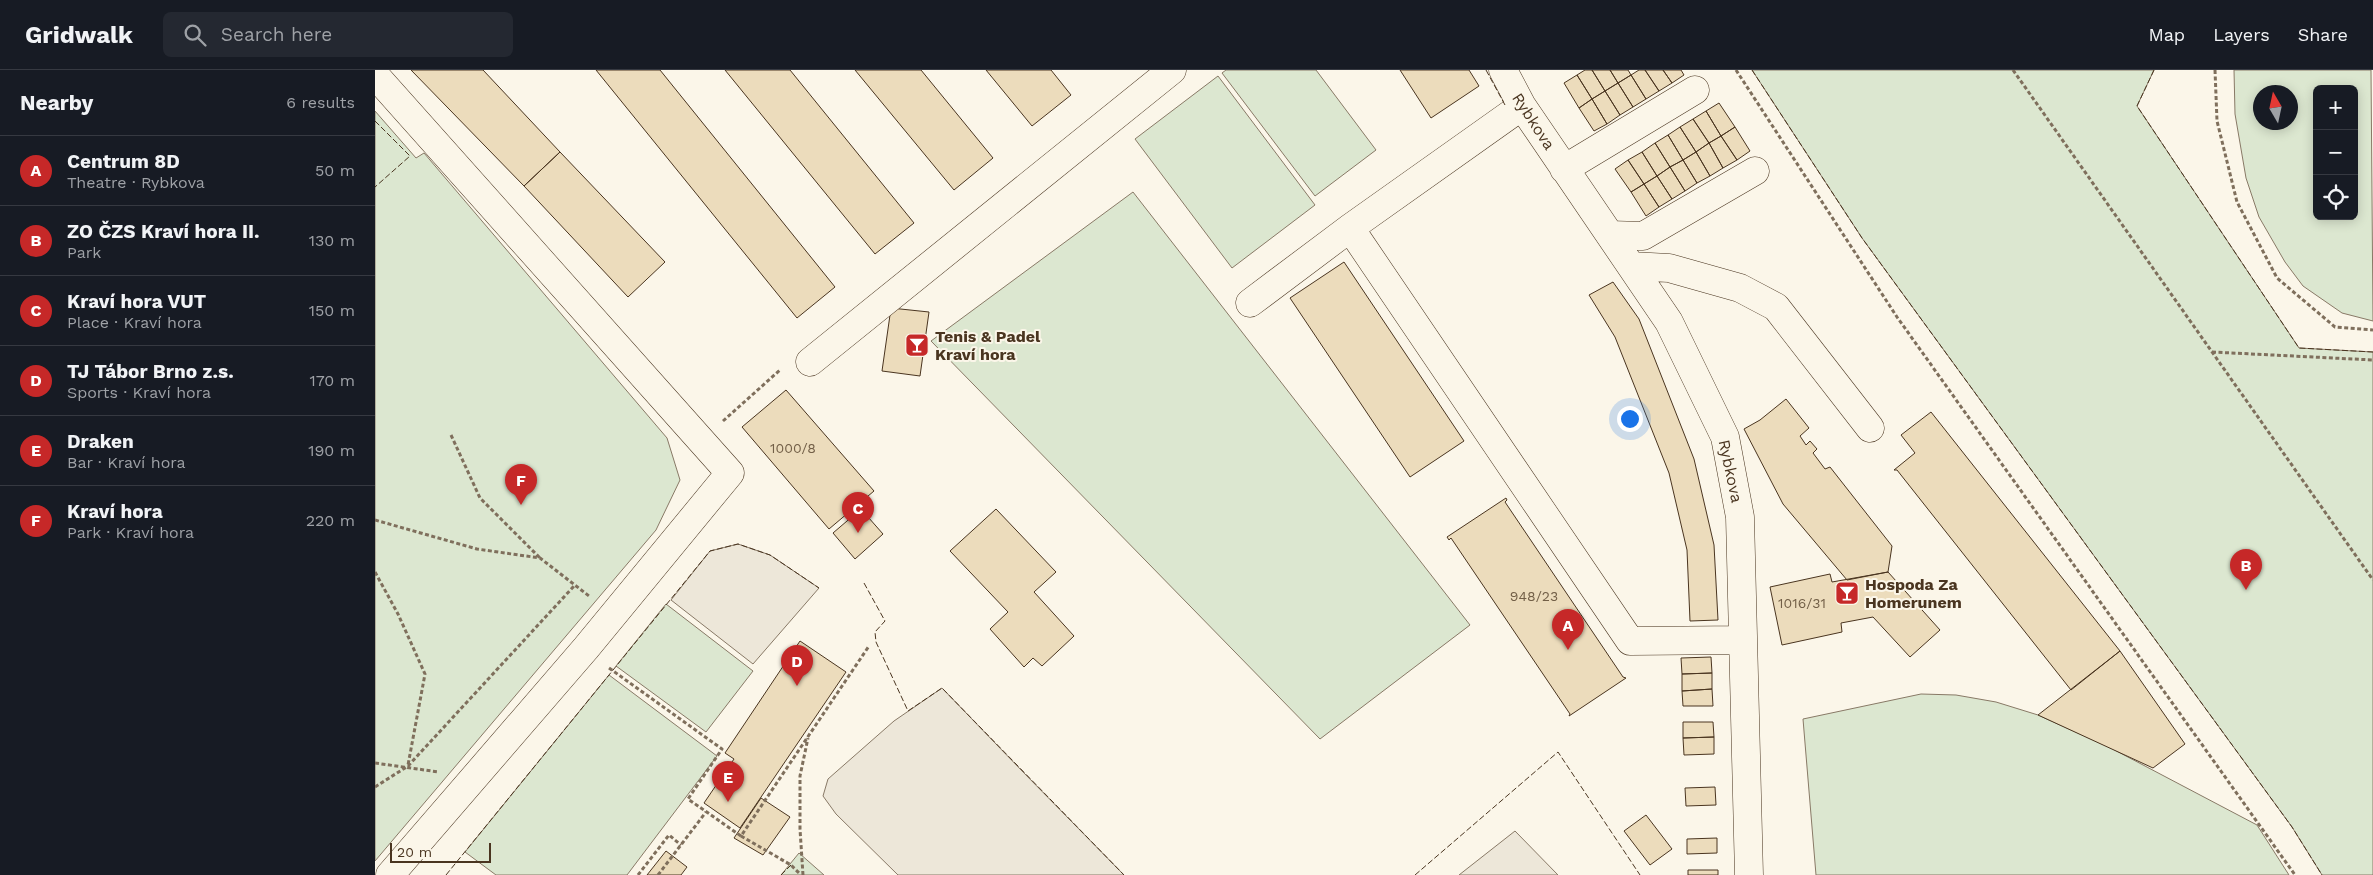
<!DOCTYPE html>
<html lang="en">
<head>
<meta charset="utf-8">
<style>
  :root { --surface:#171b24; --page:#242831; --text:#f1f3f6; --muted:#9ea1a6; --line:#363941; --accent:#c62828 }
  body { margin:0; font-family:"Work Sans",sans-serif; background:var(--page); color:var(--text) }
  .controls { position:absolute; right:15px; top:15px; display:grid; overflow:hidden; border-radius:8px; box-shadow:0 2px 12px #0003 }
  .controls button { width:45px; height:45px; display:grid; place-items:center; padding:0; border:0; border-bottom:1px solid var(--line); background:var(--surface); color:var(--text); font:25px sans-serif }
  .compass { position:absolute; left:1878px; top:15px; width:45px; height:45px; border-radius:50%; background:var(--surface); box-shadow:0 2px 12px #0003; rotate:351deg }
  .scale { position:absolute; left:15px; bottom:12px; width:101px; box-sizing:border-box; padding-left:5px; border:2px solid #4a3520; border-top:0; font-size:14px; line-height:18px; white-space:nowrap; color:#4a3520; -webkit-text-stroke:4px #fbf6e9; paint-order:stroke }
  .you { position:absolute; left:1254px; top:348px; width:18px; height:18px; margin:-12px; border:4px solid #fff; border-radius:50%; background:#1a73e8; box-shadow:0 0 0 8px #1a73e833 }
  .badge { display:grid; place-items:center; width:32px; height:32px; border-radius:50%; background:var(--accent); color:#fff; font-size:16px; font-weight:700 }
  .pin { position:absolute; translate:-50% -41px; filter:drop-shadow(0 1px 2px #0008) }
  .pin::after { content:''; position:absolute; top:26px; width:18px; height:15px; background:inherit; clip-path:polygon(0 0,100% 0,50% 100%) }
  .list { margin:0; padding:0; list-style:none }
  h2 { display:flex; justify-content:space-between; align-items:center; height:65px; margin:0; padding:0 20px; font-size:21px }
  h2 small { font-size:16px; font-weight:400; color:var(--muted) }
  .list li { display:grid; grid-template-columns:32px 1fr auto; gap:15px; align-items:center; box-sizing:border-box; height:70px; padding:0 20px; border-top:1px solid var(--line) }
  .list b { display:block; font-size:19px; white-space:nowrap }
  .list p { margin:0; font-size:16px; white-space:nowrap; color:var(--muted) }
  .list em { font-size:16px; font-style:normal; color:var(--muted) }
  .icon { flex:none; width:28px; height:28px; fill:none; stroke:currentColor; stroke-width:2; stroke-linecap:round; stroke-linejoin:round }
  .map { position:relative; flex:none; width:1998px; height:805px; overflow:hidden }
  header { display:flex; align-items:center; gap:30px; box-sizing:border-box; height:70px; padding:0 25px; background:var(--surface); border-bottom:1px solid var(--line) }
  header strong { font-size:24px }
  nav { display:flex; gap:28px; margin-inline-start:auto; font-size:18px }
  .search { width:350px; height:45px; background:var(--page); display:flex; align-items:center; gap:12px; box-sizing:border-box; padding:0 18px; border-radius:8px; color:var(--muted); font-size:19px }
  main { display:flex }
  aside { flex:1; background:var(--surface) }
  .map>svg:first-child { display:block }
  .green { fill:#dce7d0; stroke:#887966; fill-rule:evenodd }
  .parking { fill:#ede7d9; stroke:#887966 }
  .building { fill:#ecdcbc; stroke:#4a3520 }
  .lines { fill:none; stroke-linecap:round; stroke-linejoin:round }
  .minor-casing { stroke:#4a3520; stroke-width:29 }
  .path { stroke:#7f6f5c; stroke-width:3; stroke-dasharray:4 2.5; stroke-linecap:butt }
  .minor { stroke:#fbf6e9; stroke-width:28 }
  .fence { stroke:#4a3520; stroke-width:1; stroke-dasharray:6 2.5; stroke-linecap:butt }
  .labels { text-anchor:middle; stroke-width:4; stroke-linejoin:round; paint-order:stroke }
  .number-label { font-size:14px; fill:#725f47 }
  .street-label { font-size:16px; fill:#4a3520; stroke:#fbf6e9 }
  .poi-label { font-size:16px; font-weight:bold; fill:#4a3520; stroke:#fbf6e9; text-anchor:start }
</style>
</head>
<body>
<header>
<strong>Gridwalk</strong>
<div class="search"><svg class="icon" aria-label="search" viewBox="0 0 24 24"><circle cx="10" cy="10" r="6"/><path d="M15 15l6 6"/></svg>Search here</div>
<nav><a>Map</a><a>Layers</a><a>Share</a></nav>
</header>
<main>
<aside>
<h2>Nearby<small>6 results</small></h2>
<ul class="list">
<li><span class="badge">A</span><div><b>Centrum 8D</b><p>Theatre · Rybkova</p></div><em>50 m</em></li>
<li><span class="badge">B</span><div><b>ZO ČZS Kraví hora II.</b><p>Park</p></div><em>130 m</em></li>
<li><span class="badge">C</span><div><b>Kraví hora VUT</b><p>Place · Kraví hora</p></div><em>150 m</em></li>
<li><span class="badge">D</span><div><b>TJ Tábor Brno z.s.</b><p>Sports · Kraví hora</p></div><em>170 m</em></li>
<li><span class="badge">E</span><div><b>Draken</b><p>Bar · Kraví hora</p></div><em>190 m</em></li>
<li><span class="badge">F</span><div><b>Kraví hora</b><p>Park · Kraví hora</p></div><em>220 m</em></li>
</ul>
</aside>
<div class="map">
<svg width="1998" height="805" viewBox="0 0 1998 805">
  <rect width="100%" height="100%" fill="#fbf6e9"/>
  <!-- green -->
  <path class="green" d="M851,0H941L1001,80L940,126L847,3Z
    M1377,0H1779L1762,36L1924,278L1998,282V805H1947L1917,757L1487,168Z
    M1859,0H1996L1998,251L1967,243L1928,216L1910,192L1884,147L1871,108L1860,44ZM1942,19H1979V146H1942ZM1886,22H1916V52H1886Z
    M843,6L940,135L857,198L760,69Z
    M0,41L41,88L49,83L292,368L305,410L281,460L0,791Z
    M758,122L1095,555L945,669L556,271Z
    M291,534L378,601L331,662L241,596Z
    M234,605L342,686L252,805H121L90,782Z
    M1546,624L1581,625L1621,632L1663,645L1732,676L1882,755L1914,805H1441L1428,649Z
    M424,783L449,805H406Z"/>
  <!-- parking -->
  <path class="parking" d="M363,474L395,485L444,518L378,594L296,530L335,481Z
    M567,618L648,702L749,805H523L461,744L448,726L453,709L519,651Z
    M1140,761L1183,805H1084Z"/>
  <!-- building -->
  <path class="building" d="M36,0H108L185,82L149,116Z
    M221,0H285L460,217L422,248Z
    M350,0H415L539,153L500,184Z
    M480,0H546L618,88L579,120Z
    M611,0H676L696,25L657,56Z
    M1025,0H1094L1104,16L1056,48Z
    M1210,0H1217L1230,21L1217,29L1202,5Z
    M1217,0H1235L1243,13L1230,21Z
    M1235,0H1253L1256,5L1243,13Z
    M1264,0H1270L1284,21L1271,29L1256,5Z
    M1270,0H1288L1297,13L1284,21Z
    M1288,0H1306L1309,5L1297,13Z
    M1202,5L1217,29L1204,38L1189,13Z
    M1256,5L1271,29L1258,37L1243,13Z
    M1243,13L1258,37L1245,45L1230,21Z
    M1230,21L1245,45L1232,54L1217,29Z
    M1217,29L1232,54L1219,61L1204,38Z
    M1344,33L1360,57L1346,66L1331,41Z
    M1331,41L1346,66L1334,73L1318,49Z
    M1318,49L1334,73L1321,82L1305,57Z
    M1305,57L1321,82L1308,90L1293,65Z
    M1360,57L1375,81L1362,90L1346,66Z
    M1293,65L1308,90L1295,97L1280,73Z
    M1346,66L1362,90L1348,98L1334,73Z
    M1280,73L1295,97L1282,106L1267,82Z
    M1334,73L1348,98L1335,106L1321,82Z
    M185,82L290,192L253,227L149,116Z
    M1267,82L1282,106L1269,114L1253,90Z
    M1321,82L1335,106L1322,113L1308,90Z
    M1253,90L1269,114L1256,122L1240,99Z
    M1308,90L1322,113L1310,121L1295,97Z
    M1295,97L1310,121L1297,129L1282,106Z
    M1282,106L1297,129L1284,137L1269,114Z
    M1269,114L1284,137L1271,146L1256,122Z
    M969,192L1089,371L1035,407L915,228Z
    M1238,212L1264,249L1319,389L1339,475L1343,550L1315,551L1312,480L1294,403L1240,267L1214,225Z
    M516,238L554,242L545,306L507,301Z
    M411,320L499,421L454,459L367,357Z
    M1411,329L1434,358L1425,366L1431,375L1435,371L1442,379L1438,383L1450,399L1455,397L1517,476L1513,502L1472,510L1408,434L1369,359L1385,350Z
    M1556,342L1745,581L1696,620L1522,400H1519L1540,383L1526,365Z
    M1131,428L1132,430L1130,432L1248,607L1251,608L1194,646L1195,644L1076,468L1074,470L1072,467Z
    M486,439L508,464L480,489L458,463Z
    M621,439L681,502L659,522L699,566L667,596L658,588L649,597L615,559L633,542L575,481Z
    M1513,502L1565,560L1535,587L1498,547L1466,553L1467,562L1407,575L1395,517L1455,504L1457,512Z
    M425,571L471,602L365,758L329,733L359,689L350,683Z
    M1745,581L1810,674L1778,698L1663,645Z
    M1336,587L1337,603L1307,604L1306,588Z
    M1337,603V619L1307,621V604Z
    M1337,619L1338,636H1308L1307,621Z
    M1308,652H1338L1339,667L1308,668Z
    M1339,667V684L1309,685L1308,668Z
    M1340,717L1341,735L1311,736L1310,718Z
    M386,728L415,747L388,785L359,768Z
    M1271,745L1297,779L1275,795L1249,761Z
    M1342,768V783L1312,784V769Z
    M291,781L312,797L306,805H272Z
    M1313,800H1343V805H1313Z"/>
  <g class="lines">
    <!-- minor casing -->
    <g class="minor-casing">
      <path id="minor" d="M1128,0L1147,36L1294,252L1350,367L1365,447L1374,805
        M0,5L355,403L211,578L15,805
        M1147,36L975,158L1255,571L1368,570
        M1189,99L1320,20
        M1235,165L1268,166L1380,101
        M1256,196L1294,198L1365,218L1401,237L1495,358
        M875,233L975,158
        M435,292L797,0"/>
    </g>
    <!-- path -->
    <path class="path" d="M1361,0L1522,247L1920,805
      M1638,0L1998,510
      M1840,0L1842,51L1862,132L1902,208L1960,257L1998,260
      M1837,282L1998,290
      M348,351L405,300
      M76,365L105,428L165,488
      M0,450L102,479L165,488L214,526
      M0,502L23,544L50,604L33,695
      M234,598L347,679L313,729L366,766L494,576
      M0,693L64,702
      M0,717L33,696L200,515
      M366,766L416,795L426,805
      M263,805L294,765L306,775
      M283,805L331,742
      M428,805L425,759V706L433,668"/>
    <!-- minor -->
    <use href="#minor" class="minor"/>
    <!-- fence -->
    <path class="fence" d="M1111,0L1130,35
      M1377,0L1487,168L1917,757L1947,805
      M1779,0L1762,36L1924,278L1998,282
      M0,51L35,86L0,117
      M489,513L510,551L500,562L501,572L533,641L567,618L749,805
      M71,805L335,481L363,474L395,485L444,518
      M406,805L416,795
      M1040,805L1183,682L1265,805"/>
  </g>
  <!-- icons -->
  <defs>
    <g id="bar-square" transform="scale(1.25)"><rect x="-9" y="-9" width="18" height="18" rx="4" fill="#c62828" stroke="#fbf6e9"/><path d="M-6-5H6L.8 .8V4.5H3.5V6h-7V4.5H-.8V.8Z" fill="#fff"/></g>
  </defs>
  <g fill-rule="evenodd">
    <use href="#bar-square" x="542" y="275"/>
    <use href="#bar-square" x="1472" y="523"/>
  </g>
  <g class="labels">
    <!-- number labels -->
    <g class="number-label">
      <text x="418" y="383">1000/8</text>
      <text x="1159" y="531">948/23</text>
      <text x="1427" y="538">1016/31</text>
    </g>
    <!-- street labels -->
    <g class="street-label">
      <text transform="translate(1159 51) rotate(57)" y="6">Rybkova</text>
      <text transform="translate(1356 401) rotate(78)" y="6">Rybkova</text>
    </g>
    <!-- poi labels -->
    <g class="poi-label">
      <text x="560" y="272">Tenis &amp; Padel<tspan x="560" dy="18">Kraví hora</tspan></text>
      <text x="1490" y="520">Hospoda Za<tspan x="1490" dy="18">Homerunem</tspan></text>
    </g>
  </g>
</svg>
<div class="controls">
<button>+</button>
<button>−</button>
<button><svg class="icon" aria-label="locate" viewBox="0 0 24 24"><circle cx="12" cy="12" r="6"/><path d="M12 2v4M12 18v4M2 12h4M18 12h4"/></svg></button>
</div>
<svg class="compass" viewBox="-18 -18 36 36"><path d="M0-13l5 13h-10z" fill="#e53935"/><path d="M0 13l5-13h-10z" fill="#9ea1a6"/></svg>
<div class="scale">20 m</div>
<div class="you"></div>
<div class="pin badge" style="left:1193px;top:580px">A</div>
<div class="pin badge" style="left:1871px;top:520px">B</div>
<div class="pin badge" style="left:483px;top:463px">C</div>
<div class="pin badge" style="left:422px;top:616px">D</div>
<div class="pin badge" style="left:353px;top:732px">E</div>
<div class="pin badge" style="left:146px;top:435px">F</div>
</div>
</main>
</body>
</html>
